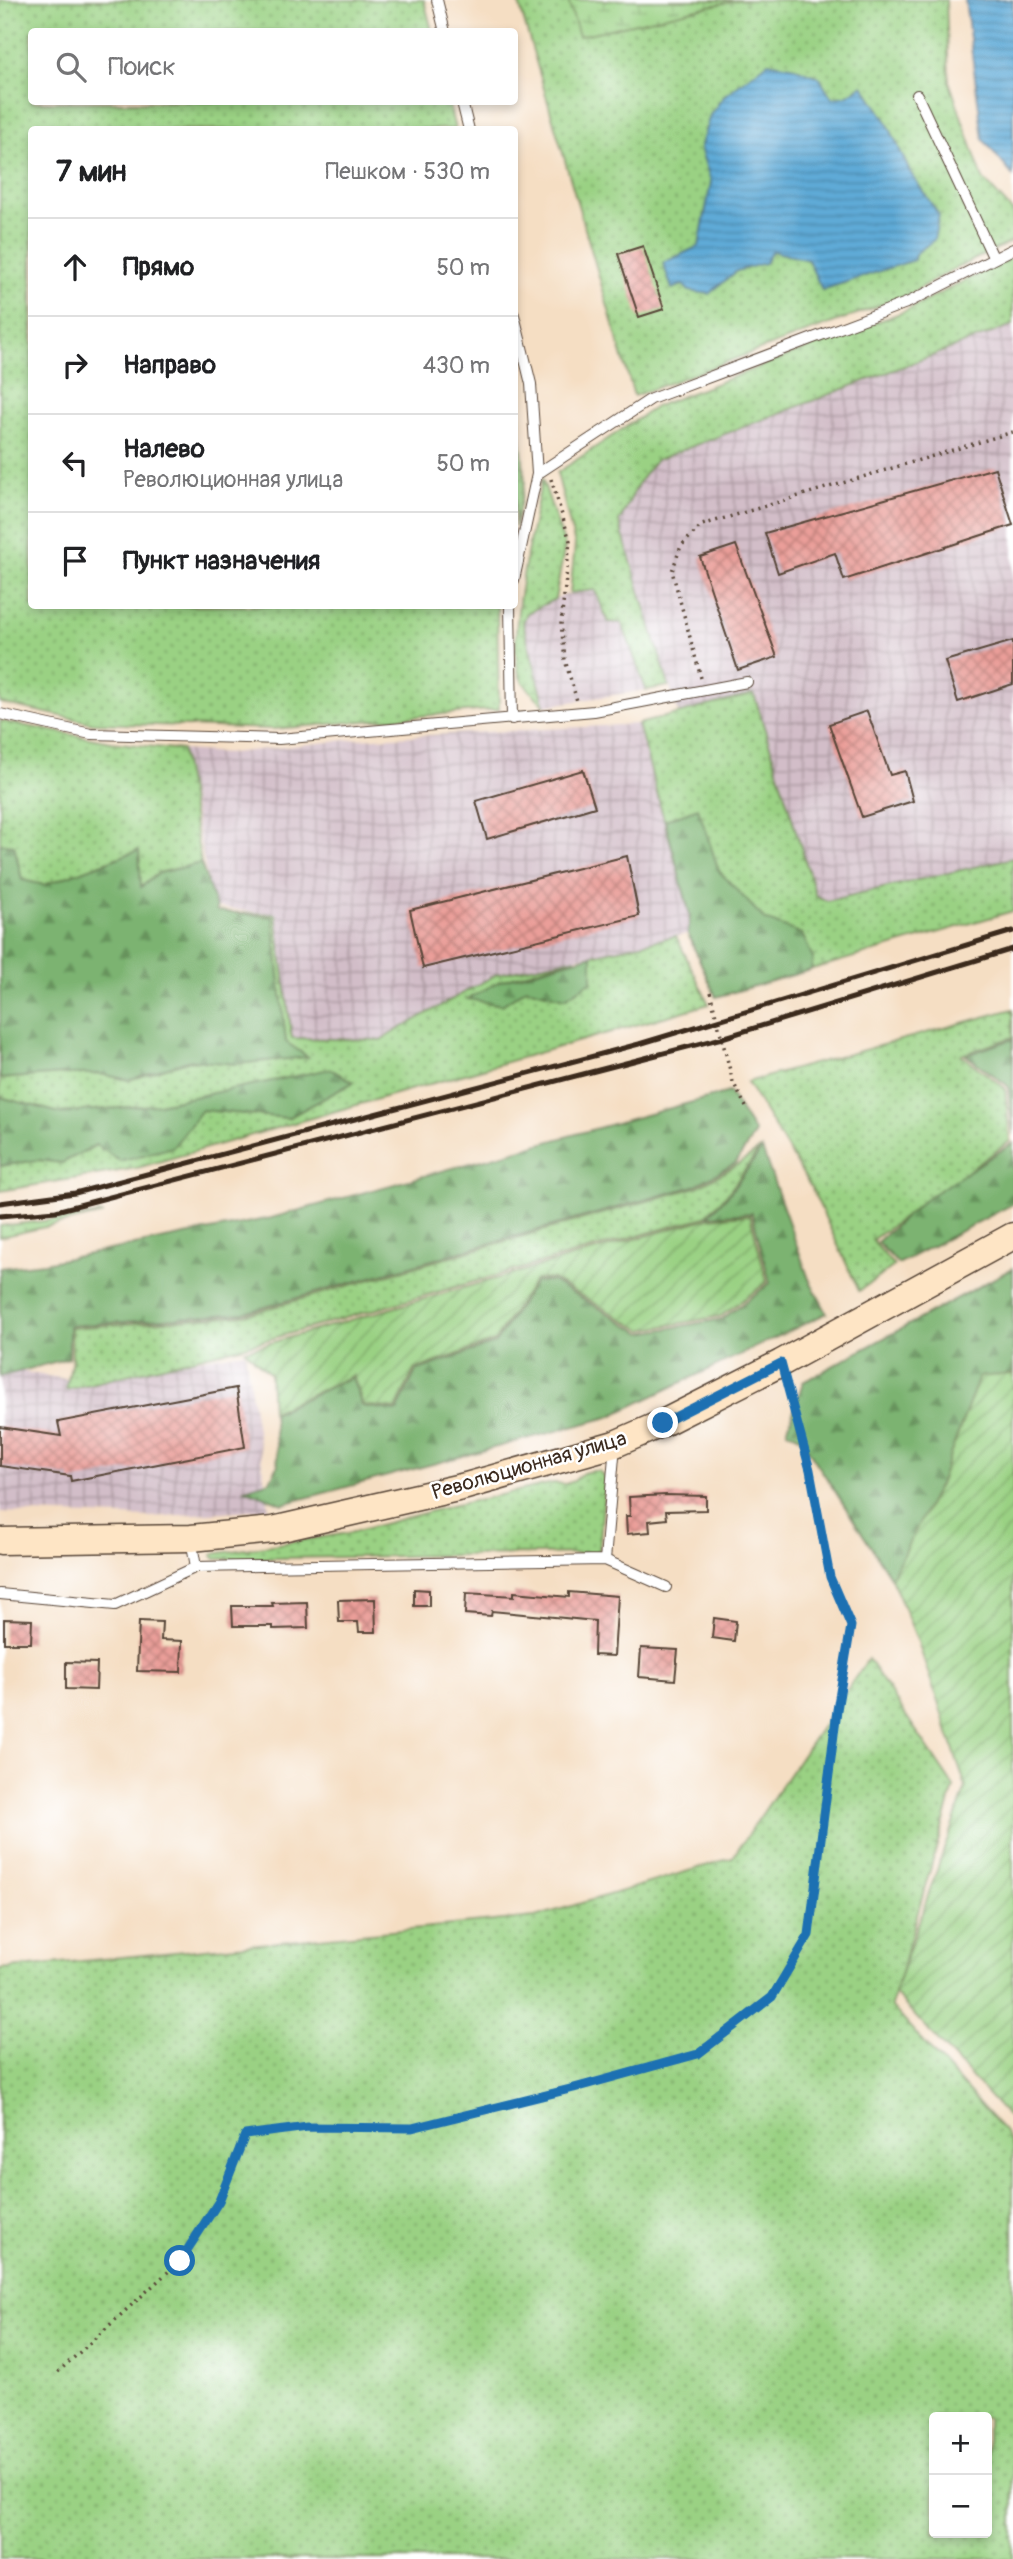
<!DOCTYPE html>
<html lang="ru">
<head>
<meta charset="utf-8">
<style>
  :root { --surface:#fff; --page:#f2f2f2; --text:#202124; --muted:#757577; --line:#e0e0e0 }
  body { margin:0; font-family:Pangolin,sans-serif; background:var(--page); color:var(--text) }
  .controls { position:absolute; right:21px; bottom:21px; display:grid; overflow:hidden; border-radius:7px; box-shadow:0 4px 10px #0003 }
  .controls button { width:63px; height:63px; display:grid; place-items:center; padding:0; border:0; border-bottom:2px solid var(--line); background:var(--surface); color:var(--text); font:35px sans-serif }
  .stop { position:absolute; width:21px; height:21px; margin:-16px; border:5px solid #1f6fb2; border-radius:50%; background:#fff }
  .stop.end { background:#1f6fb2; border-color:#fff; box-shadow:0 2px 7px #0008 }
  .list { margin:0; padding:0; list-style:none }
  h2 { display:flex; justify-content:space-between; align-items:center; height:91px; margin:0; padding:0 28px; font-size:30px }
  h2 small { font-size:23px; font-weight:400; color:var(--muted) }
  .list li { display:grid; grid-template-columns:46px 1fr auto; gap:21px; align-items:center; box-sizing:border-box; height:98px; padding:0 28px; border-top:2px solid var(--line) }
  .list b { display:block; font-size:26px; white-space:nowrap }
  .list p { margin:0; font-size:23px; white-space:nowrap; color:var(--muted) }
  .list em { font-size:23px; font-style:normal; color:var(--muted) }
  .icon { flex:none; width:38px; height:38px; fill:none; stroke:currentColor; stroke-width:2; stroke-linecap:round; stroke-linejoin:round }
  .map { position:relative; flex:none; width:1013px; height:2559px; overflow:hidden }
  .search { position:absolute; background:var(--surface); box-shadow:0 4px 10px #0003; left:28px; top:28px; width:490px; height:77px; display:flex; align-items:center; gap:18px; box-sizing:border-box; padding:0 24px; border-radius:7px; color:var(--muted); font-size:26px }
  .panel { position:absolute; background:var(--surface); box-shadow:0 4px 10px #0003; left:28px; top:126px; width:490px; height:483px; border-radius:7px }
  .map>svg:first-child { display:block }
  .industrial { fill:url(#industrial-grid) }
  .grass { fill:url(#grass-dots); stroke:#6a7e50; stroke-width:2; fill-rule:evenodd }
  .forest { fill:url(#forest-firs); stroke:#5b6e48; stroke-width:2 }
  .wetland { fill:url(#wetland-marsh); stroke:#6a7e50; stroke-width:2 }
  .garden { fill:url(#garden-furrows); stroke:#6a7e50; stroke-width:2 }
  .water { fill:url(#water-rules); stroke:#4c6a7a; stroke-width:2 }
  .building { fill:url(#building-cross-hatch) }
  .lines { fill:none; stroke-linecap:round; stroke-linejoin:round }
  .lane-casing { stroke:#574537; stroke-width:12 }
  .secondary-casing { stroke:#574537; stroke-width:29 }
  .path { stroke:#574537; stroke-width:3.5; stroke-dasharray:2 5; stroke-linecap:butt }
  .lane { stroke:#fff; stroke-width:10 }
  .secondary { stroke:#fee5c5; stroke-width:26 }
  .rail { stroke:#3b2a1e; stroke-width:5 }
  .route { stroke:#1f6fb2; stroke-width:9 }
  .labels { text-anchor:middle; stroke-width:5; stroke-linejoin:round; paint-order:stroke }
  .street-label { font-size:21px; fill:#3b2a1e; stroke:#fff }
</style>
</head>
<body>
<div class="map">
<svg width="1013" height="2559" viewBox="0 0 1013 2559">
  <defs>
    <pattern id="industrial-grid" width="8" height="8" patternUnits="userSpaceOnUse" patternTransform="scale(1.75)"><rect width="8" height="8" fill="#d2bdc8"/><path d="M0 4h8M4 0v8" fill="none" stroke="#ac9aa2"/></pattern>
    <pattern id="grass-dots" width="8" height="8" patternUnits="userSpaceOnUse" patternTransform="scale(1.75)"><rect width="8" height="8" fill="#9ad183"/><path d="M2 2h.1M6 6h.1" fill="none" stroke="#7faa6b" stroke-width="1.8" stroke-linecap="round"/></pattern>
    <pattern id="forest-firs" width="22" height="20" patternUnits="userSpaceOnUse" patternTransform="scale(1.75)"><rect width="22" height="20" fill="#7bb371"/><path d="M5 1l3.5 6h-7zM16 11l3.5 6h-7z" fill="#66925c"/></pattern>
    <pattern id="wetland-marsh" width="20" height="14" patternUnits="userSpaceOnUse" patternTransform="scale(1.75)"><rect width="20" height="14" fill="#9ad183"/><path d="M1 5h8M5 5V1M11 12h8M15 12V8" fill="none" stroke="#7faa6b"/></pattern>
    <pattern id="garden-furrows" width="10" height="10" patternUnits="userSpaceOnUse" patternTransform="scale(1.75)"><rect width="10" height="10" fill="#9ad183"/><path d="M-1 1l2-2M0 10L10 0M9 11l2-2" fill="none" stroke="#7faa6b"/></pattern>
    <pattern id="water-rules" width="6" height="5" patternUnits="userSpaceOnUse" patternTransform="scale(1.75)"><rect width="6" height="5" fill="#5eaad7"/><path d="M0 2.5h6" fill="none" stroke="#4f8bae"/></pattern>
    <pattern id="building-cross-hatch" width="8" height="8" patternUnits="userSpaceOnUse" patternTransform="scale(1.75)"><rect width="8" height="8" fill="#ea9e99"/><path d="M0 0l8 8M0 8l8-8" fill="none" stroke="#bf817c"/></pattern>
  </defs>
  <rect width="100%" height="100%" fill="#fff"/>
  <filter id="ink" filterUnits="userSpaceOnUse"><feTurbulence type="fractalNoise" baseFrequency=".0143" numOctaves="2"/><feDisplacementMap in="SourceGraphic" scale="14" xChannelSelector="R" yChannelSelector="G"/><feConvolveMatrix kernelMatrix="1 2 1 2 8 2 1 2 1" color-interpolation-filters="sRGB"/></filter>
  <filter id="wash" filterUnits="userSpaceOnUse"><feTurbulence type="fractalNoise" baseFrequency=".00686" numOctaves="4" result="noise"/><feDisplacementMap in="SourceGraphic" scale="28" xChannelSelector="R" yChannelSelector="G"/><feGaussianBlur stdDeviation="1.57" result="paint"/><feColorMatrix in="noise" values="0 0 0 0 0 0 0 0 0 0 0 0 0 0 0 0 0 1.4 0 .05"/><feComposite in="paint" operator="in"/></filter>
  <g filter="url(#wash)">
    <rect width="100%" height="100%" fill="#f5dec3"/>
    <!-- industrial -->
    <path class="industrial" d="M1013,323V891L757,951L611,508L647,457Z
      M595,590L608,622L622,623L646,690L545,706L523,623L527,613L563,595Z
      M638,724L690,915L688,934L497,974L380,1040L291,1038L276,914L213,907L182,750L231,753L355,739Z
      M245,1352L269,1509L150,1517L0,1512V1368L66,1379Z"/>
    <!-- grass -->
    <path class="grass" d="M0,0H424L432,31L32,32V102H448L455,129L32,130V606H497L499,709L274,729L93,723L0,703Z
      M518,0H946L949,81L983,179L1013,212V241L950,271L908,295L634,396Z
      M1013,256V325L656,460L639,482L619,522L669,686L646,690L622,623L608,622L595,590L570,593L575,545L557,473L657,406L908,310Z
      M515,381L525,482L515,527L514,381Z
      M542,478L565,546L555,599L527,613L523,623L545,706C538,698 524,687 520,677C505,636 534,523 542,478Z
      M754,694L816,896L827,901L1013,858V911L716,997L688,934L690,915L638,724Z
      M0,721L111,742L182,750L201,863L159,873L140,887L139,851L44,885L22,880L14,845L0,844Z
      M217,912L276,914L292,1038L380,1040L497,974L576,958L500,981L469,999L502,1005L527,988L565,998L592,981V955L676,936L709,1004L137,1168L0,1191V1166L38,1160L62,1163L96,1145L173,1147L201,1110L288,1118L353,1082L330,1070L154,1105L60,1113L0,1097V1079L63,1074H100L129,1080L190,1060L236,1064L307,1056L286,1043L273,917Z
      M1013,1009V1037L961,1055L1005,1088L1010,1141L872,1240L894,1266L859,1291L812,1189L747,1082Z
      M760,1149L728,1193L705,1217L245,1346L66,1390L72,1360L71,1328L245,1315L697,1187L739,1164Z
      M104,1214L0,1237V1226Z
      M591,1471H599L605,1479L599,1553L216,1559L213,1557V1554L349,1533L447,1507L553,1483L565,1484L574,1481L583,1473Z
      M868,1659L954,1787L891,2006L1004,2131L1013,2147V2559H0V1969L535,1917L732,1858ZM934,2417H987V2533H934Z"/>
    <!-- forest -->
    <path class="forest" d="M698,808L719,871L765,920L802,934L813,958L811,970L716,997L688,934L690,915L665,820Z
      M0,844L14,845L22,880L44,885L139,850L141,887L159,873L201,863L217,911L273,917L286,1042L308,1057L236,1064L190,1060L129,1080L100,1074H63L0,1079Z
      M592,955V981L565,998L527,988L502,1005L468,999L500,981Z
      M1013,1039V1135L1008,1086L966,1055Z
      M330,1069L354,1082L288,1118L202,1110L173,1147L120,1161L96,1145L62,1163L38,1160L0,1166V1097L60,1113L154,1105Z
      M729,1092L755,1133L736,1163L694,1186L244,1313L69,1326V1358L0,1377V1268L44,1263L271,1218Z
      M1013,1143V1204L898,1264L877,1242L925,1199Z
      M762,1149L809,1279L827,1313L609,1417L283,1504L245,1489L270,1481L278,1465L273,1413L352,1377L362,1406L397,1411L416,1371L495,1343L535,1282L552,1281L642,1333L722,1319L770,1283L752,1213L708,1216L730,1193Z
      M1013,1268V1374L979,1377L939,1485L891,1578L800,1437L787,1431L803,1382Z"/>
    <!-- wetland -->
    <path class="wetland" d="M568,0H737L579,36Z"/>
    <!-- garden -->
    <path class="garden" d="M750,1215L767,1282L721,1316L642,1330L552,1279L535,1280L494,1341L414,1370L396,1409L363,1405L353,1375L272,1412L270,1374L245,1350L709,1218Z
      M1013,1374V2122L894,1993L966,1787L917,1639L891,1578L939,1485L979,1377Z"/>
    <!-- water -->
    <path class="water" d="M965,0H1013V176L983,139Z
      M768,62L791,66L819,77L832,98L846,96L863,85L887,122L910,172L939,215L934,240L915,254L914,260L822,290L808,260L772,251L765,263L737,271L709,294L689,291L683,285L672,289L663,263L699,246L711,182L700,148L710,115L725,95Z"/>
    <g id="blocks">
      <!-- building -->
      <path class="building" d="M643,246L664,309L639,317L618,254Z
        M995,468L1013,525L844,580L835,553L778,573L765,533Z
        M736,545L777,657L738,670L700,557Z
        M1013,641V684L958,702L945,661Z
        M867,711L890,775L905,771L913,801L862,817L829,724Z
        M583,770L595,807L487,839L476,801Z
        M627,856L639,916L423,968L410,910Z
        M236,1388L245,1447L71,1481L70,1476L0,1466V1427L61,1436L58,1422Z
        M666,1495L706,1496V1510L666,1511L667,1519L649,1521L650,1532L627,1534L626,1516H630L629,1497Z
        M414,1589L429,1590V1606H414Z
        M514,1592L569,1597V1592L618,1596L614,1656L594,1655L595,1621L492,1611L491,1616L465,1614L466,1593L514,1596Z
        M375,1599L376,1632H359L358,1622H339L338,1600Z
        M307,1602L308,1628L273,1629V1626H233L232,1606H273L272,1603Z
        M714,1618L736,1621L734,1641L712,1638Z
        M4,1619L32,1620L31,1643H4Z
        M139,1621L162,1622L161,1640L182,1641L181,1672L137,1671Z
        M641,1648L678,1650L675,1680L639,1677Z
        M66,1662L97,1663L96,1690L66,1689Z"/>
    </g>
  </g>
  <g filter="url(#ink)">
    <use href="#blocks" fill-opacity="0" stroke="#574537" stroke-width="2"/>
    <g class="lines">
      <!-- lane casing -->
      <g class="lane-casing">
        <path id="lane" d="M437,0L445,32
          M917,95L993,257
          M462,102L469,130
          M514,315L531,384L537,474L514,580
          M537,474L651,399L909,302L1013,249
          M510,606L512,719
          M0,714L91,734L279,739L594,711L747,682
          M191,1539L196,1567
          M605,1560L666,1587
          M0,1594L115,1605L196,1567L605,1560L615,1445"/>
      </g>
      <!-- secondary casing -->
      <g class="secondary-casing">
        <path id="secondary" d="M0,1541L191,1538L273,1530L466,1486L615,1444L663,1423L781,1363L1013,1236"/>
      </g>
      <!-- path -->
      <path class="path" d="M551,479L570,541L561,623L565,660L577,701
        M701,678L672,571L681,546L702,525L1013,432
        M710,992L733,1082L746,1107
        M58,2372L180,2261L219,2201L245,2135L308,2127L412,2128L574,2088L698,2054L772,1997L809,1935L837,1711L851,1626L830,1577L810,1470L787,1384"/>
      <!-- lane -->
      <use href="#lane" class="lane"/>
      <!-- secondary -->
      <use href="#secondary" class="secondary"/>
      <!-- rail -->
      <path class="rail" d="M0,1203L75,1193L639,1044L1013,931
        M0,1216L56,1211L722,1038L1013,949"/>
    </g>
  </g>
  <g class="lines" filter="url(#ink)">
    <!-- route -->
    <path class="route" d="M180,2261L219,2201L245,2135L308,2127L412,2128L574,2088L698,2054L772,1997L809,1935L837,1710L851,1626L830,1577L810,1470L781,1363L663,1423"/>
  </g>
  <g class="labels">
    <!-- street labels -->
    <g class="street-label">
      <text transform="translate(529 1465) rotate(-16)" y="7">Революционная улица</text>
    </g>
  </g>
</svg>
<div class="controls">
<button>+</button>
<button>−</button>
</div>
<div class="stop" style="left:180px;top:2261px"></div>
<div class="stop end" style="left:663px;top:1423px"></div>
<div class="search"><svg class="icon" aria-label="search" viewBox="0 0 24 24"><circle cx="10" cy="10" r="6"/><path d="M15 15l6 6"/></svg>Поиск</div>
<section class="panel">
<h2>7 мин<small>Пешком · 530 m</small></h2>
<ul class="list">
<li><svg class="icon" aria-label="ahead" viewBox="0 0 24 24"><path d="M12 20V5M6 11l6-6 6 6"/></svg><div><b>Прямо</b></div><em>50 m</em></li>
<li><svg class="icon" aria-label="right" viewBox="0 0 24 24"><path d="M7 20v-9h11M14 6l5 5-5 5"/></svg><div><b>Направо</b></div><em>430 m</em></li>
<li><svg class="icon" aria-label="left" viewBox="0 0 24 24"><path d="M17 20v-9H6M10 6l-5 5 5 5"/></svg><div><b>Налево</b><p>Революционная улица</p></div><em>50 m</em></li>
<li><svg class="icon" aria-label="arrive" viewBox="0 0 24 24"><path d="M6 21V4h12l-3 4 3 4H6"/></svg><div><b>Пункт назначения</b></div></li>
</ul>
</section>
</div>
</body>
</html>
